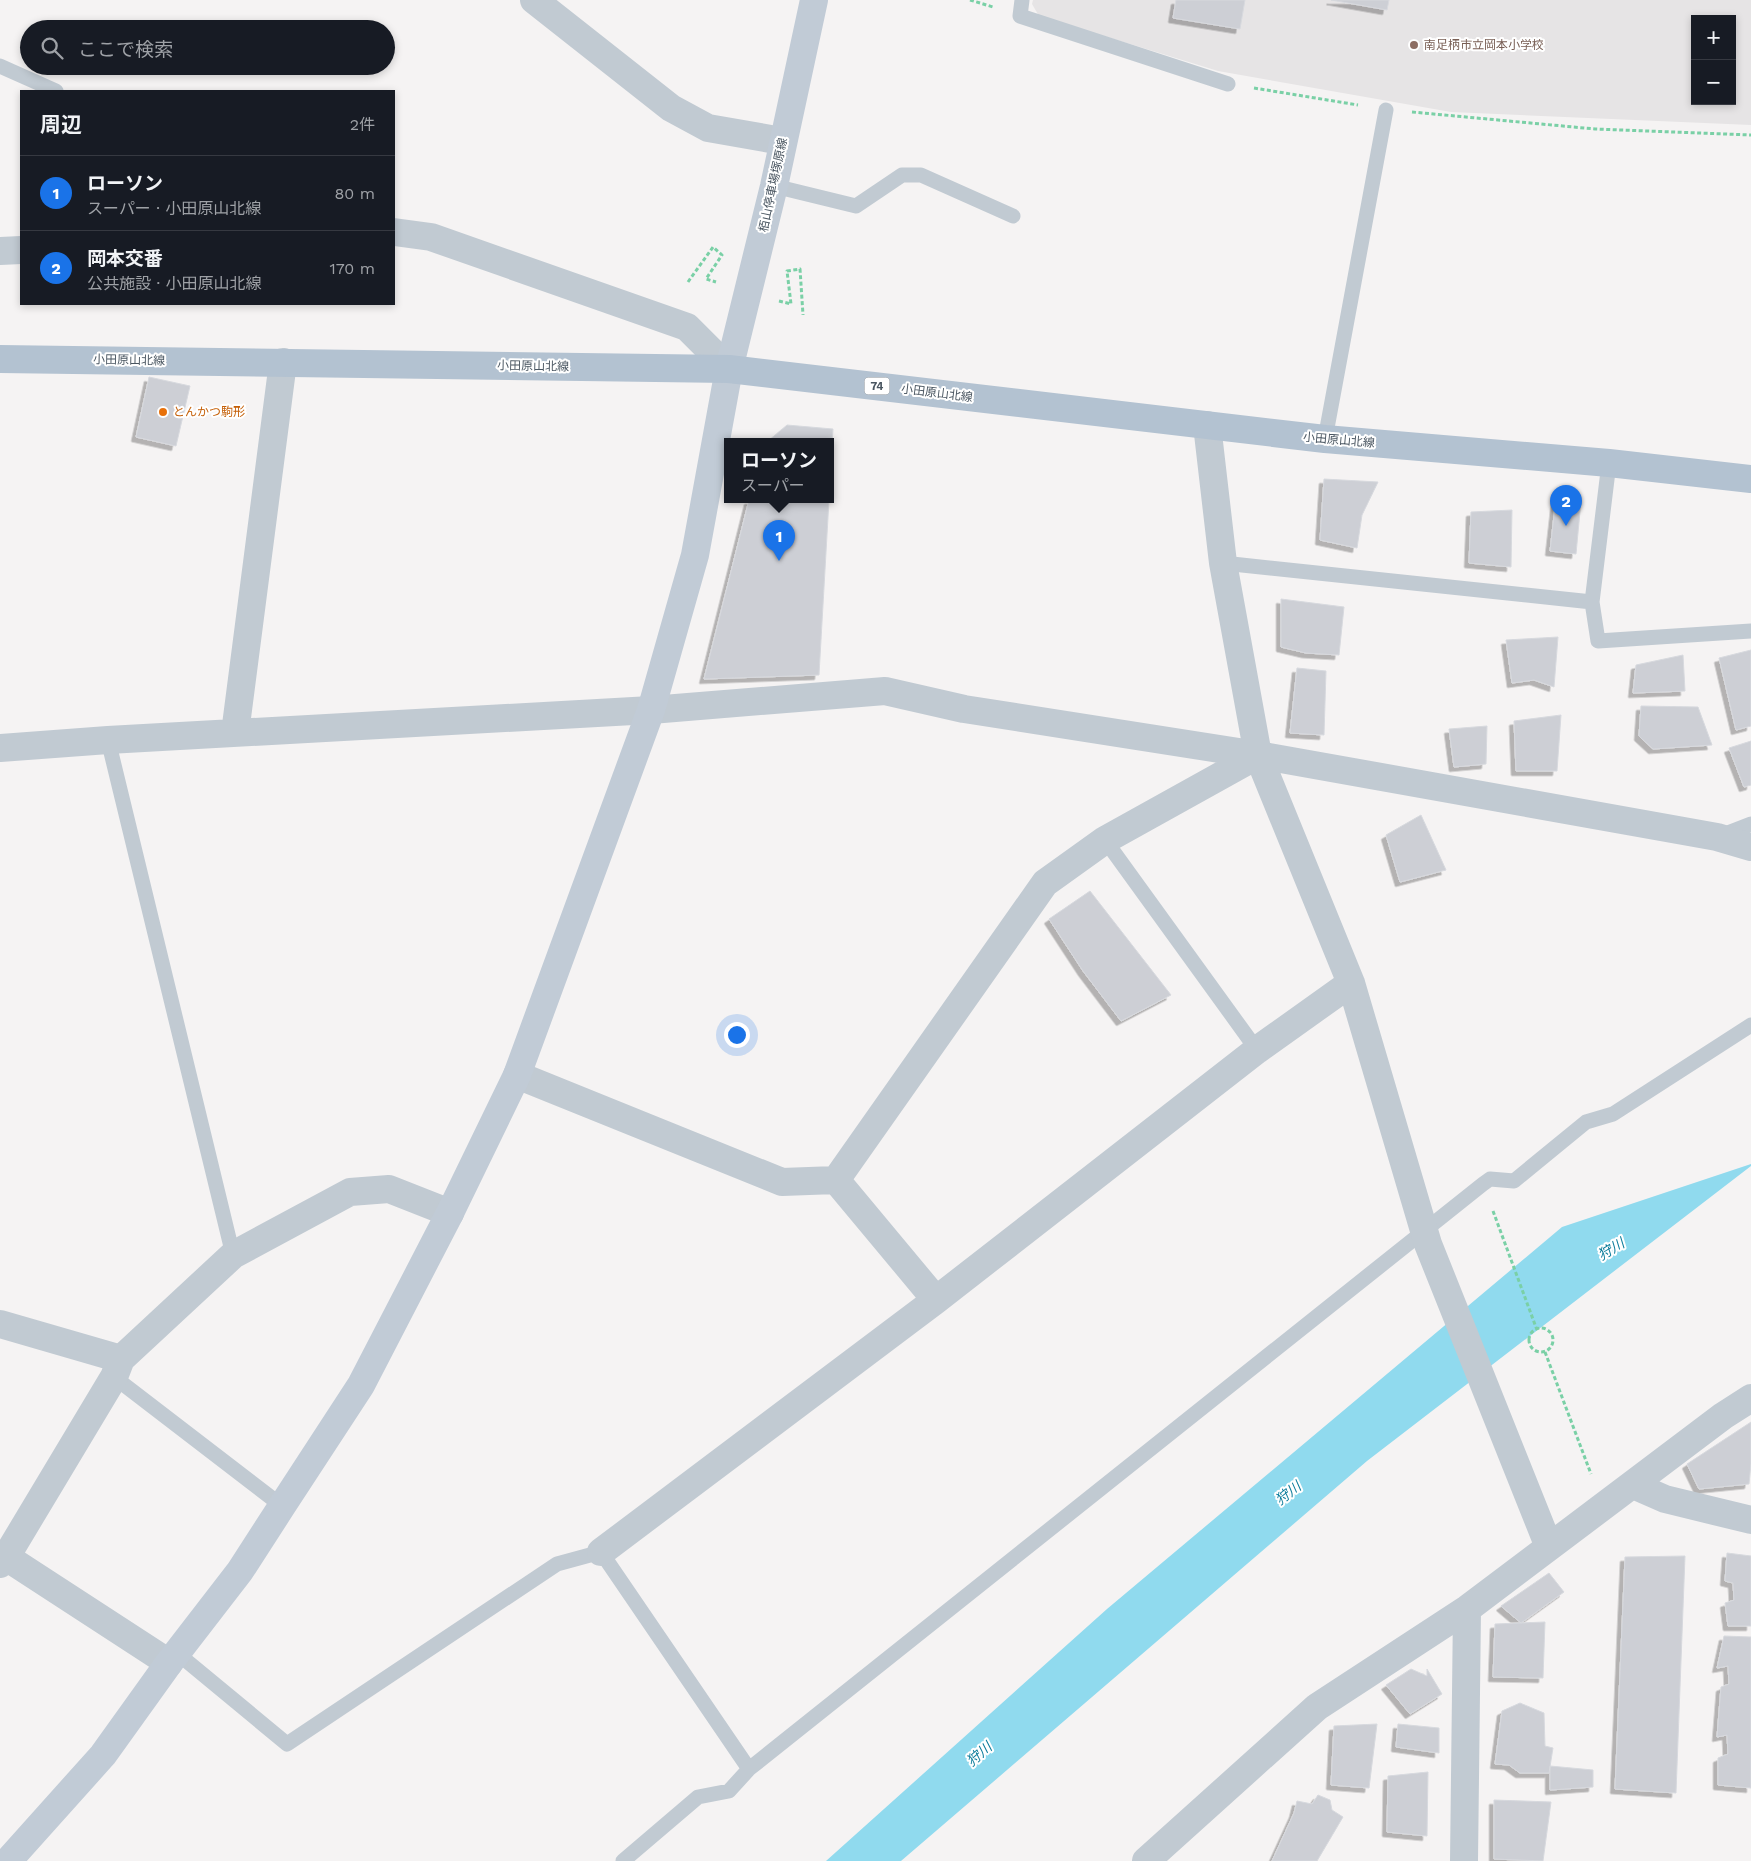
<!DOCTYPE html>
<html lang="ja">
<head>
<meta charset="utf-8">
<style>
  :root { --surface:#171b24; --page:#242831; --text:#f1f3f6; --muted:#9ea1a6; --line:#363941; --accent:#1a73e8 }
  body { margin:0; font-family:"Work Sans","Noto Sans JP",sans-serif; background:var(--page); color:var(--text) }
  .controls { position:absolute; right:15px; top:15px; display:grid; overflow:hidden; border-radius:0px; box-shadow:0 2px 8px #0003 }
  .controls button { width:45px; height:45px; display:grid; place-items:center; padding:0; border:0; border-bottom:1px solid var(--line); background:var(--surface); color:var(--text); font:25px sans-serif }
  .you { position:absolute; left:736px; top:1034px; width:18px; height:18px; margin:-12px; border:4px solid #fff; border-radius:50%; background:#1a73e8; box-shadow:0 0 0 8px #1a73e833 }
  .badge { display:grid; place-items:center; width:32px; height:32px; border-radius:50%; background:var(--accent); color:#fff; font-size:16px; font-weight:700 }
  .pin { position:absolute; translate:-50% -41px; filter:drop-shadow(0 1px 2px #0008) }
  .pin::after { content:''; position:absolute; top:26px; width:18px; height:15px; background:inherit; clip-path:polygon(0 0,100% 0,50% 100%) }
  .popup { position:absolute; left:724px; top:438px; width:110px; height:65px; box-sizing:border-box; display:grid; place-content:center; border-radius:0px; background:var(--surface); filter:drop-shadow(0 1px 4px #0005); font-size:16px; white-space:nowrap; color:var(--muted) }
  .popup b { font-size:19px; color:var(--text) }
  .popup::after { content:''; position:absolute; left:50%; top:100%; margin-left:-10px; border:10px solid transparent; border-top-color:var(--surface) }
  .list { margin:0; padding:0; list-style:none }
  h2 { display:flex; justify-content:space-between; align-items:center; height:65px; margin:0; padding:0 20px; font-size:21px }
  h2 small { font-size:16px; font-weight:400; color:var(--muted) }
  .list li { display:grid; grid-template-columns:32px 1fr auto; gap:15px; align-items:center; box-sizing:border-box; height:75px; padding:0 20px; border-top:1px solid var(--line) }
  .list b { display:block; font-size:19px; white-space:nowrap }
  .list p { margin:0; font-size:16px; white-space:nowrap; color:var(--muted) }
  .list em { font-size:16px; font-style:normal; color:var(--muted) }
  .icon { flex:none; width:28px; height:28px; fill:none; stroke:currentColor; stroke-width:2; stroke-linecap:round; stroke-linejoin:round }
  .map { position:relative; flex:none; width:1751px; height:1861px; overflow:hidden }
  .search { position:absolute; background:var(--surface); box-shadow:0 2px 8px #0003; left:20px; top:20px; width:375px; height:55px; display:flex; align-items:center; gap:12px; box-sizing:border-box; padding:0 18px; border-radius:28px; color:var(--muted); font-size:19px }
  .panel { position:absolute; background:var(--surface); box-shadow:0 2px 8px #0003; left:20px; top:90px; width:375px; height:215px; border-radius:0px }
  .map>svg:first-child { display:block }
  .education { fill:#e6e4e5; fill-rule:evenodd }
  .water { fill:#90daee }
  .building { fill:#cdcfd5; stroke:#d7d9de; filter:url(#shadow) }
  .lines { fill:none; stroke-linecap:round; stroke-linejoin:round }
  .path { stroke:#7ad0a6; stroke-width:3; stroke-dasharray:4 2.5; stroke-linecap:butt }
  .lane { stroke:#c1cad2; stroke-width:15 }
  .street { stroke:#c1cad2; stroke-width:28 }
  .secondary { stroke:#c1cbd6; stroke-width:28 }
  .primary { stroke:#b3c2d1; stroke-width:28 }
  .education-dot { fill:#8d6e63; stroke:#fff; stroke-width:2 }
  .food-dot { fill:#e8710a; stroke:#fff; stroke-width:2 }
  .labels { text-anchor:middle; stroke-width:4; stroke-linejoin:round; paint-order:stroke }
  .shield { fill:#fff; stroke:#808990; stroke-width:1 }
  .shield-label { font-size:11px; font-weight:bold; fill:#4a5661 }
  .education-label { font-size:12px; fill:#785e54; stroke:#fff; text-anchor:start }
  .street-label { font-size:12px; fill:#4a5661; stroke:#fff }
  .food-label { font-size:12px; fill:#c56008; stroke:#fff; text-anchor:start }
  .water-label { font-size:14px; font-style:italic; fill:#0c7c9b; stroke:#fff }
</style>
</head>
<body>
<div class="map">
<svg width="1751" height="1861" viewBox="0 0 1751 1861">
  <defs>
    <filter id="shadow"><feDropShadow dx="-4.5" dy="4.5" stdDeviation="0" flood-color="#0004"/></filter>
  </defs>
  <rect width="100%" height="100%" fill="#f5f3f3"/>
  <!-- education -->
  <path class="education" d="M1033,0H1751V125L1451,112L1218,71L1039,16L1032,4ZM1695,19H1732V101H1695Z"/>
  <!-- water -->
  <path class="water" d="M1751,1164V1166L1367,1461L901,1861H826L1107,1609L1562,1227Z"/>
  <!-- building -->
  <path class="building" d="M1176,0H1245L1240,29L1173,18Z
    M1331,0H1389L1387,10Z
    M149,377L190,386L176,446L136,437Z
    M787,425L833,429L830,480V442H767Z
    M1324,479L1378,482L1362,515L1357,548L1320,540Z
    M1556,498L1581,501L1576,554L1550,551Z
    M749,500H829L819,675L704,679Z
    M1512,510L1511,567L1469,563L1471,512Z
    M1281,599L1344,607L1339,655L1306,653L1281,647Z
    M1558,637L1554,687L1534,680L1512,683L1506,640Z
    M1751,650V726L1736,730L1719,658Z
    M1683,655L1685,691L1633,693L1636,665Z
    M1297,668L1326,671L1324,735L1290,733Z
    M1641,706L1698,707L1712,745L1653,749L1639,736Z
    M1561,715L1557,771H1516L1514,721Z
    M1487,726L1486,764L1454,767L1449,729Z
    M1751,741V785L1744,787L1729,748Z
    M1421,815L1446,870L1400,882L1386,835Z
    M1090,891L1171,995L1121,1021L1083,971L1049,919Z
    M1751,1422V1464L1749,1484L1699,1489L1687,1464Z
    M1727,1553L1751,1556V1626H1728L1725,1603L1734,1600L1733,1583L1725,1581Z
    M1685,1556L1676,1793L1615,1789L1625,1557Z
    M1549,1573L1564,1592L1521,1623L1501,1606Z
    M1545,1622L1543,1678L1493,1677L1495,1624Z
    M1724,1636L1751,1637V1788L1718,1785V1758L1728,1754L1727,1735L1717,1737L1721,1687L1729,1684L1728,1666L1717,1668Z
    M1411,1669L1427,1676V1669L1442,1694L1410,1714L1386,1685Z
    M1520,1703L1544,1713L1545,1746L1553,1748L1549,1773H1520L1509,1765L1495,1764L1502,1711Z
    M1377,1724L1369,1788L1331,1785L1334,1726Z
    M1398,1724L1439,1728V1753L1396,1747Z
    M1550,1766L1593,1770V1787L1550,1790Z
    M1428,1772L1427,1836L1387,1832L1388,1776Z
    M1318,1795L1330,1800L1332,1810L1343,1817L1317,1861H1272L1294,1813L1297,1801L1312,1804Z
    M1494,1800L1551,1802L1543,1861L1494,1859Z"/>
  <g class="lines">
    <!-- path -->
    <path class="path" d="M970,0L993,7
      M1254,88L1358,105
      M1412,112L1595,129L1751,135
      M688,282L713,247L722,255L706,279L716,282
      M779,301L791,304L787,271L800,269L803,315
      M1493,1211L1537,1330
      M1529 1340a12 12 0 1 1 24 0a12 12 0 1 1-24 0Z
      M1545,1352L1591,1474"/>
    <!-- lane -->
    <path class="lane" d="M1022,0L1020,16L1228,84
      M0,66L56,91
      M774,186L856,206L902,175H921L1013,216
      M1325,439L1386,110
      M1609,463L1592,602L1598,641L1751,631
      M1223,563L1592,602
      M108,740L233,1255
      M1720,836L1751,824
      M1105,840L1257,1050
      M114,1377L282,1506
      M177,1653L287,1744L557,1564L601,1552L749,1769
      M623,1861L698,1797L729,1791L749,1769L1483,1184L1490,1179L1514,1181L1586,1122L1613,1114L1751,1025"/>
    <!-- street -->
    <path class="street" d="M534,0L671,108L708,128L782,141
      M394,232L431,237L687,327L729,369
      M0,251L21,250
      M1207,425L1223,563L1258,755L1351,983L1428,1244L1549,1547
      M235,733L283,362
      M0,748L108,740L651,710L885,691L964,709L1258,755L1717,837L1751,847
      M517,1075L782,1182L836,1180L1045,883L1105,840L1258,755
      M836,1180L936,1300
      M0,1324L121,1359
      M1633,1485L1665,1499L1751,1520
      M601,1552L936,1300L1257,1050L1351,983
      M6,1557L169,1663
      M0,1564L6,1557L114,1377L121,1359L233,1255L350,1192L389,1189L450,1213
      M1146,1861L1317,1707L1467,1609L1723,1416L1751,1398
      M1464,1861L1467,1609"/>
    <!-- secondary -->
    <path class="secondary" d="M8,1861L103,1755L169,1663L240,1571L282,1506L361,1385L450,1213L517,1075L651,710L695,555L729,369L774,186L814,0"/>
    <!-- primary -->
    <path class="primary" d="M0,359L729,369L1325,439L1609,463L1751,479"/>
  </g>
  <!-- markers -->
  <circle class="education-dot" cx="1414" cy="45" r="5"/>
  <circle class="food-dot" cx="163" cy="412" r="5"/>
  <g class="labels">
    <!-- shield labels -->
    <rect class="shield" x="864.5" y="377.5" width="25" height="17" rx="4"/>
    <g class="shield-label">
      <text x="877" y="390">74</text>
    </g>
    <!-- education labels -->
    <g class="education-label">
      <text x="1424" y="49">南足柄市立岡本小学校</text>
    </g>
    <!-- street labels -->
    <g class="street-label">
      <text transform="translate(773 185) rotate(-78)" y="4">栢山停車場塚原線</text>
      <text transform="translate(129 360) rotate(1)" y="4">小田原山北線</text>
      <text transform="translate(533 366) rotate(1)" y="4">小田原山北線</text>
      <text transform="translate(937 393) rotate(7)" y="4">小田原山北線</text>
      <text transform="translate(1339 440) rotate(5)" y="4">小田原山北線</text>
    </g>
    <!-- food labels -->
    <g class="food-label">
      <text x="173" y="416">とんかつ駒形</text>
    </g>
    <!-- water labels -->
    <g class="water-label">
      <text transform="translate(1611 1249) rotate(-31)" y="5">狩川</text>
      <text transform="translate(1288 1493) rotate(-38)" y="5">狩川</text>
      <text transform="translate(979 1754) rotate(-41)" y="5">狩川</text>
    </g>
  </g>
</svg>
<div class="controls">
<button>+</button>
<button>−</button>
</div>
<div class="you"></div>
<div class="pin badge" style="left:779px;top:561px">1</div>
<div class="popup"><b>ローソン</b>スーパー</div>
<div class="pin badge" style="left:1566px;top:526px">2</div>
<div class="search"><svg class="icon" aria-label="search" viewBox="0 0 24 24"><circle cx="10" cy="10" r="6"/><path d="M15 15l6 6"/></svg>ここで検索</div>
<section class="panel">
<h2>周辺<small>2件</small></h2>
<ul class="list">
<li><span class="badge">1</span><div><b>ローソン</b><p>スーパー · 小田原山北線</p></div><em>80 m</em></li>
<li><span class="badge">2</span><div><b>岡本交番</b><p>公共施設 · 小田原山北線</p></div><em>170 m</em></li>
</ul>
</section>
</div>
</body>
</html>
